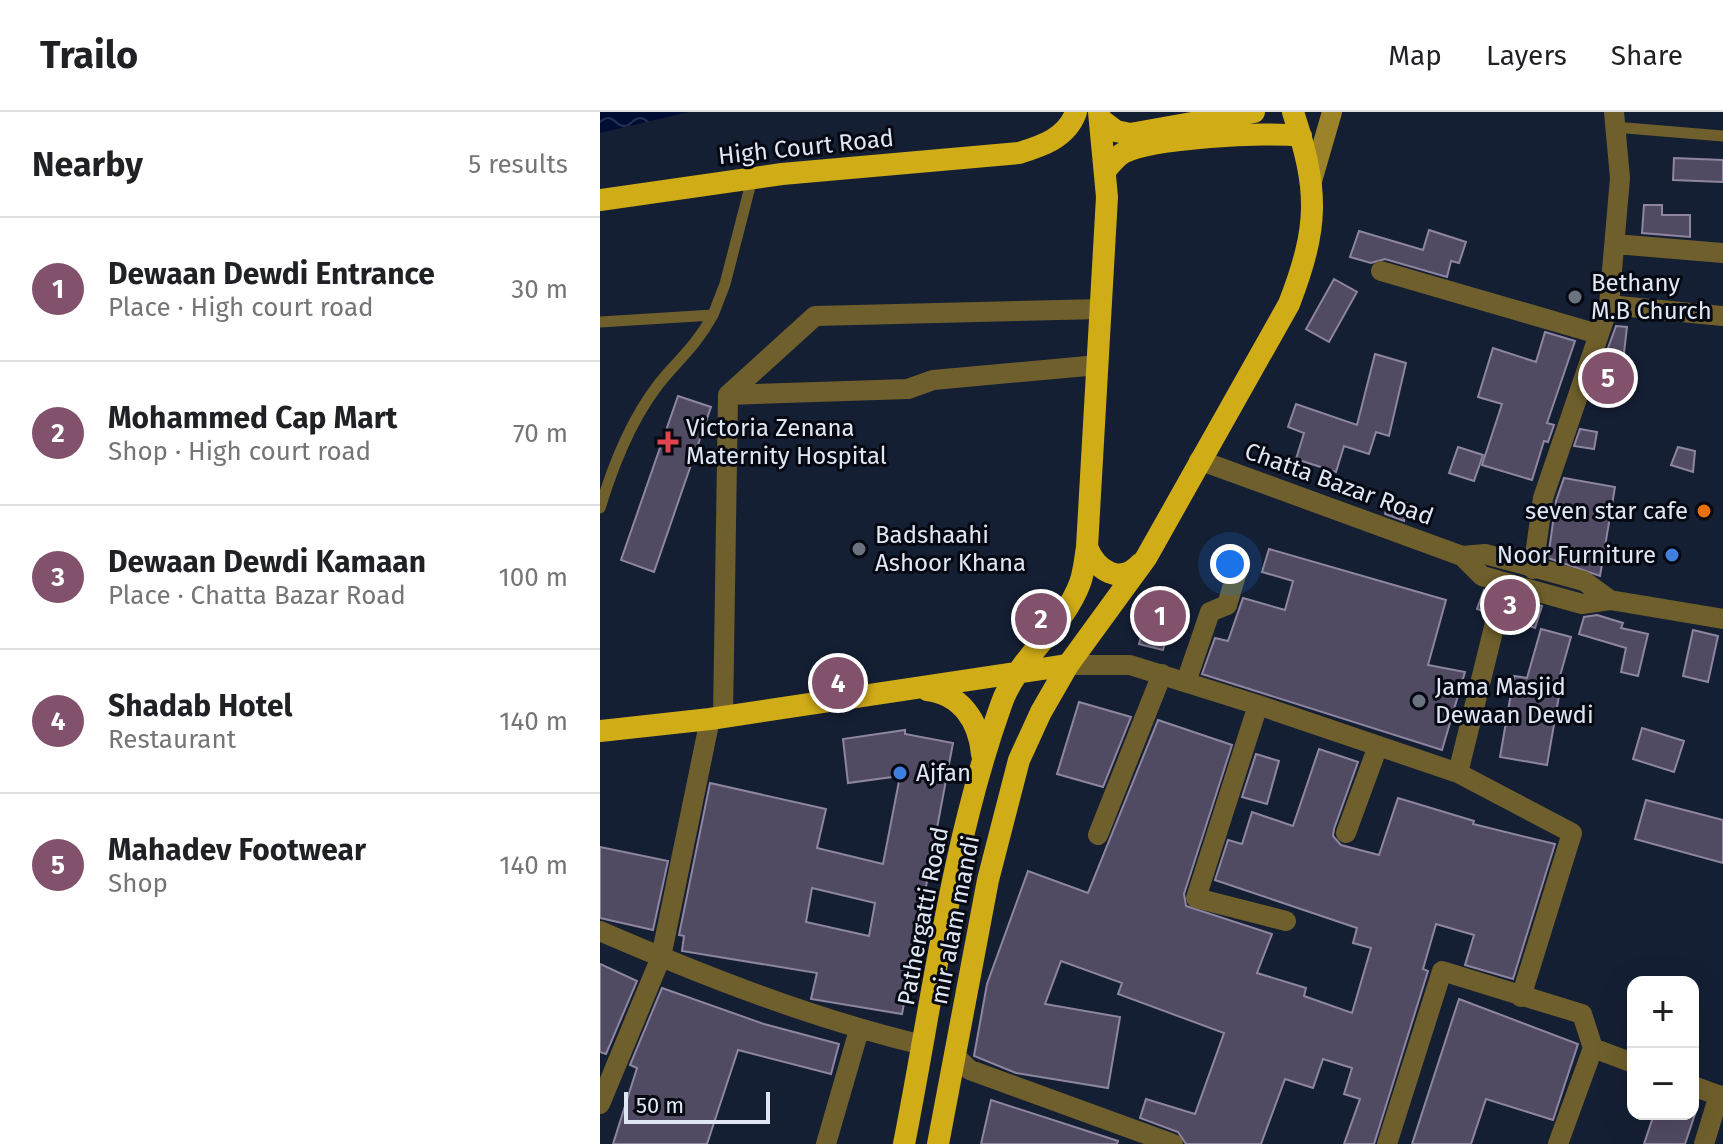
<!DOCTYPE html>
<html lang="en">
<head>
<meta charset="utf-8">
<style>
  :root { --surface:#fff; --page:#f6f6f6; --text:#202124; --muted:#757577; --line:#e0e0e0; --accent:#82526d }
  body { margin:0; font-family:"Fira Sans",sans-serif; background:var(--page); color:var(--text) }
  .controls { position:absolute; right:24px; bottom:24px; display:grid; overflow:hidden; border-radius:16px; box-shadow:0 8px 32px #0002 }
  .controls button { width:72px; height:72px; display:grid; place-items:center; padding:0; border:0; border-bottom:2px solid var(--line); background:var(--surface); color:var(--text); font:40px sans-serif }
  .scale { position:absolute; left:24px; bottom:20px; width:146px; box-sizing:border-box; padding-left:8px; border:4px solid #dfe7f5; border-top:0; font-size:22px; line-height:28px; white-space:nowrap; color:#dfe7f5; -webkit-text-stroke:6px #060912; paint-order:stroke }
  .you { position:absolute; left:630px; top:452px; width:28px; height:28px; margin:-20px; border:6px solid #fff; border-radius:50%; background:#1a73e8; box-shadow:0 0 0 12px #1a73e833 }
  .badge { display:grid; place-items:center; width:52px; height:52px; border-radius:50%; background:var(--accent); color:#fff; font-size:26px; font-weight:700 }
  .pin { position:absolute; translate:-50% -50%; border:4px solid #fff; box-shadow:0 2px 8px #0006 }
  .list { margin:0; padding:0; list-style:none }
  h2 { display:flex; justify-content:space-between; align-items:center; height:104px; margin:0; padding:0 32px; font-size:34px }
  h2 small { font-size:26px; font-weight:400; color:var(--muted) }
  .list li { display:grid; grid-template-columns:52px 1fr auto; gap:24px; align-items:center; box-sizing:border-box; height:144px; padding:0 32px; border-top:2px solid var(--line) }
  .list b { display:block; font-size:30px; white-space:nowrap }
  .list p { margin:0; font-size:26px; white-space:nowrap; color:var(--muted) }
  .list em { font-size:26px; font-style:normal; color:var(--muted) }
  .map { position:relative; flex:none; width:1123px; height:1032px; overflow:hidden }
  header { display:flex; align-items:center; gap:48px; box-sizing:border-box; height:112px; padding:0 40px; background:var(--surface); border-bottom:2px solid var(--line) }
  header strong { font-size:38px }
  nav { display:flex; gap:44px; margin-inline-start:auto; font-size:28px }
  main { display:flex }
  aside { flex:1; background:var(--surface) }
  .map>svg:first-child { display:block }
  .water { fill:url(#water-waves) }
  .building { fill:#514a63; stroke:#8e85a1; stroke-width:2; fill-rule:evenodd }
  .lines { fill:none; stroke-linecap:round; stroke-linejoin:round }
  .minor-tunnel { stroke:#333d51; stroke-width:20; stroke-dasharray:20 10; stroke-linecap:butt }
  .service { stroke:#6f5f2c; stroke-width:11 }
  .minor { stroke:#6f5f2c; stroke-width:20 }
  .tertiary { stroke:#6f5f2c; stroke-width:20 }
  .secondary { stroke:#9c832a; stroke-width:20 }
  .trunk { stroke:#d0ac17; stroke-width:22 }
  .worship-dot { fill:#6b7280; stroke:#060912; stroke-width:3 }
  .health-dot { fill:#e0444e; stroke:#060912; stroke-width:3 }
  .food-dot { fill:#e8710a; stroke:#060912; stroke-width:3 }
  .shop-dot { fill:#3f7fe0; stroke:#060912; stroke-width:3 }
  .labels { text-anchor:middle; stroke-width:6; stroke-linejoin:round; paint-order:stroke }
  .street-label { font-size:24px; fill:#dfe7f5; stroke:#060912 }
  .poi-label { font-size:24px; fill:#dfe7f5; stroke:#060912; text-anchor:start }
</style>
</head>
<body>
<header>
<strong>Trailo</strong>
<nav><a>Map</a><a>Layers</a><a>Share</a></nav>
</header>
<main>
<aside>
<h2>Nearby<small>5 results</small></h2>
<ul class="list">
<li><span class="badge">1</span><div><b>Dewaan Dewdi Entrance</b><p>Place · High court road</p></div><em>30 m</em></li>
<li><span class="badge">2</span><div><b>Mohammed Cap Mart</b><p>Shop · High court road</p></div><em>70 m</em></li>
<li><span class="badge">3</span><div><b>Dewaan Dewdi Kamaan</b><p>Place · Chatta Bazar Road</p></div><em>100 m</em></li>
<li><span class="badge">4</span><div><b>Shadab Hotel</b><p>Restaurant</p></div><em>140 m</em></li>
<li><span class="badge">5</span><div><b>Mahadev Footwear</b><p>Shop</p></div><em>140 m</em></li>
</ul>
</aside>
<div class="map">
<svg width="1123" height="1032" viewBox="0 0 1123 1032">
  <defs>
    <pattern id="water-waves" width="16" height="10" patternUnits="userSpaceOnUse" patternTransform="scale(2)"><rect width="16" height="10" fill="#000d33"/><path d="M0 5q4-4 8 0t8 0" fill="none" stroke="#253051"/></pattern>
  </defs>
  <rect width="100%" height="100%" fill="#151f34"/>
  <!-- water -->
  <path class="water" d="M0,0H89L0,21Z"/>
  <!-- building -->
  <path class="building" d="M1074,46L1123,48V70L1073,68Z
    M1044,93H1062V103H1090V125L1042,121Z
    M829,118L866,130L859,151L851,149L847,165L785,147L771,151L750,145L759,119L823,138Z
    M734,167L757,180L729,230L706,217Z
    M1016,214L1027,215L1023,249L1004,247Z
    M945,220L975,229L947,311L954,313L948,330L944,329L932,368L882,353L902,292L878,285L893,236L936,250Z
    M775,242L806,251L789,324L776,320L769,342L744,334L736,360L696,347L704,321L688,315L696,292L757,313Z
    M78,284L111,295L54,460L21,448Z
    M980,317L997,320L994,337L974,334Z
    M858,335L883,343L874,369L849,361Z
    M1078,335L1095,339L1093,360L1071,353Z
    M964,366L1015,375L1000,464L948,446L956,389Z
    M790,386L809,392L804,409L785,402Z
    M669,437L846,488L828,553L865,560L842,638L602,562L615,526L628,529L643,486L685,498L693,469L662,460Z
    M884,478L942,494L935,516L909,507L900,495L886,500L877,497Z
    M551,488L575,495L563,538L539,532Z
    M997,503L1023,511L1021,516L1048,522L1038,564L1021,560L1026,536L979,522L984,505Z
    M941,517L971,525L958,571L961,572L947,653L900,645L914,564L927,566Z
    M1093,518L1118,524L1108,570L1083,564Z
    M479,590L531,605L503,675L457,662Z
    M558,608L632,633L584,782L586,794L672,822L657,861L706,876L704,884L752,901L771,836L753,831L757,816L615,768L628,728L642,732L652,700L693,714L719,637L758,650L734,717L733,724L741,733L779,743L798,686L874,709L873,712L955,732L913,867L865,853L874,823L836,812L823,857L828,859L774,1032H744L760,987L744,982L752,956L723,947L713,976L685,967L661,1032H586L578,1020L540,1006L546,987L595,1002L624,921L518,882L522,871L461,849L445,892L520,905L508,976L416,961L374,944L387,872L428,759L488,781Z
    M1042,616L1084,629L1074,660L1033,647Z
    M305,618V622L353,631L302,902L211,887L217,861L82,839L84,824L79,823L110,671L226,697L217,736L283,752L300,664L248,671L243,627ZM212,776L275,791L269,824L206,810Z
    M656,642L679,649L667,692L642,685Z
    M1046,688L1123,708V751L1035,727Z
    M0,735L68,749L53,818L0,806Z
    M0,852L37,869L6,942L0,940Z
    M62,876L164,912L239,932L231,962L138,938L107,1032H13L37,956L30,953Z
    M859,887L978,932L953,1008L886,987L871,1032H812Z
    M391,988L518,1029L517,1032H381Z
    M1054,1002H1095L1085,1032H1044Z"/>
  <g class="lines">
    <!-- minor-tunnel -->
    <path class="minor-tunnel" d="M896,507L905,471"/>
    <!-- service -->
    <path class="service" d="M1014,15L1123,24
      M0,210L113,203L125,172L152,67
      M0,396C14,350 35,298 67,262C85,242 100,227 113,203"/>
    <!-- minor -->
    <path class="minor" d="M1015,132L1123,141
      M781,159L998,222
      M1009,193L1123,204
      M128,283L308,277L333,268L498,253
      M933,457L943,386L1009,193L1020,66L1014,0
      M468,553H530L658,593L858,661L972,721L921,885
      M586,570L610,500L627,493L637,460
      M658,593L596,786L686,809
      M123,605L128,283L215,204L501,197
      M858,661L896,507
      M746,721L778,634
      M498,723L562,562
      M0,819C104,864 213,907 323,933
      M355,944L370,958L573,1032
      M1093,974L1123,985
      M0,992L61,845L110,607
      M226,1032L259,918
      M787,1032L842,859L982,902L993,936L1033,951
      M958,1032L993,936
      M1104,1032L1119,983"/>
    <!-- tertiary -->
    <path class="tertiary" d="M599,348L862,444L885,442L984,469L1010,488
      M862,444L882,464L982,492L1010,488L1123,507"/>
    <!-- secondary -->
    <path class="secondary" d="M712,69L732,0"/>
    <!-- trunk -->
    <path class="trunk" d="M500,7L516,19L530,22L654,0
      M505,59C510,53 516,45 523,41C550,26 668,19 701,24
      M0,88L182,62L419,41C442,34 467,26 476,0
      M487,435C496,458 520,474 540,452
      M327,578C361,582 379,609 382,642
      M0,619L110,607L468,553
      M304,1032C333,886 351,733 401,593C417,546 463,517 480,471C484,460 485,447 487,435L507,85L499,0
      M338,1032L388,768L419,648L441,600L468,553L546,446L689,192C719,114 719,79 693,0"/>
  </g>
  <!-- markers -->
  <g class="worship-dot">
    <circle cx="975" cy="185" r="8"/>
    <circle cx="259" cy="437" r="8"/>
    <circle cx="819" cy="589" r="8"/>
  </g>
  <path class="health-dot" d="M64 318h8v8h8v8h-8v8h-8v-8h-8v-8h8z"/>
  <circle class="food-dot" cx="1104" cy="399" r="8"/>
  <g class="shop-dot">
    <circle cx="1072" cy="443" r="8"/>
    <circle cx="300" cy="661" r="8"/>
  </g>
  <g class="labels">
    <!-- street labels -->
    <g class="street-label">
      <text transform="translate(206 35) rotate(-6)" y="8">High Court Road</text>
      <text transform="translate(739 372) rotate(20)" y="8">Chatta Bazar Road</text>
      <text transform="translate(323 804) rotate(-79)" y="8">Pathergatti Road</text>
      <text transform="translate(355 808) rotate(-79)" y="8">mir alam mandi</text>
    </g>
    <!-- poi labels -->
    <g class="poi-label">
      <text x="991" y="179">Bethany<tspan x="991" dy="28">M.B Church</tspan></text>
      <text x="86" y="324">Victoria Zenana<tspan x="86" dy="28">Maternity Hospital</tspan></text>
      <text x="1088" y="407" text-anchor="end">seven star cafe</text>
      <text x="275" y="431">Badshaahi<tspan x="275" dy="28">Ashoor Khana</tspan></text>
      <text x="1056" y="451" text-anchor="end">Noor Furniture</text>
      <text x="835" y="583">Jama Masjid<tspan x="835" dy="28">Dewaan Dewdi</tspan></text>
      <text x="316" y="669">Ajfan</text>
    </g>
  </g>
</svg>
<div class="controls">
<button>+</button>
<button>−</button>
</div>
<div class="scale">50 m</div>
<div class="you"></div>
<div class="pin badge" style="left:560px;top:504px">1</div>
<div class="pin badge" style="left:441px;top:507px">2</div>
<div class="pin badge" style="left:910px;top:493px">3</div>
<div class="pin badge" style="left:238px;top:571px">4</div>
<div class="pin badge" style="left:1008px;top:266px">5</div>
</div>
</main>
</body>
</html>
